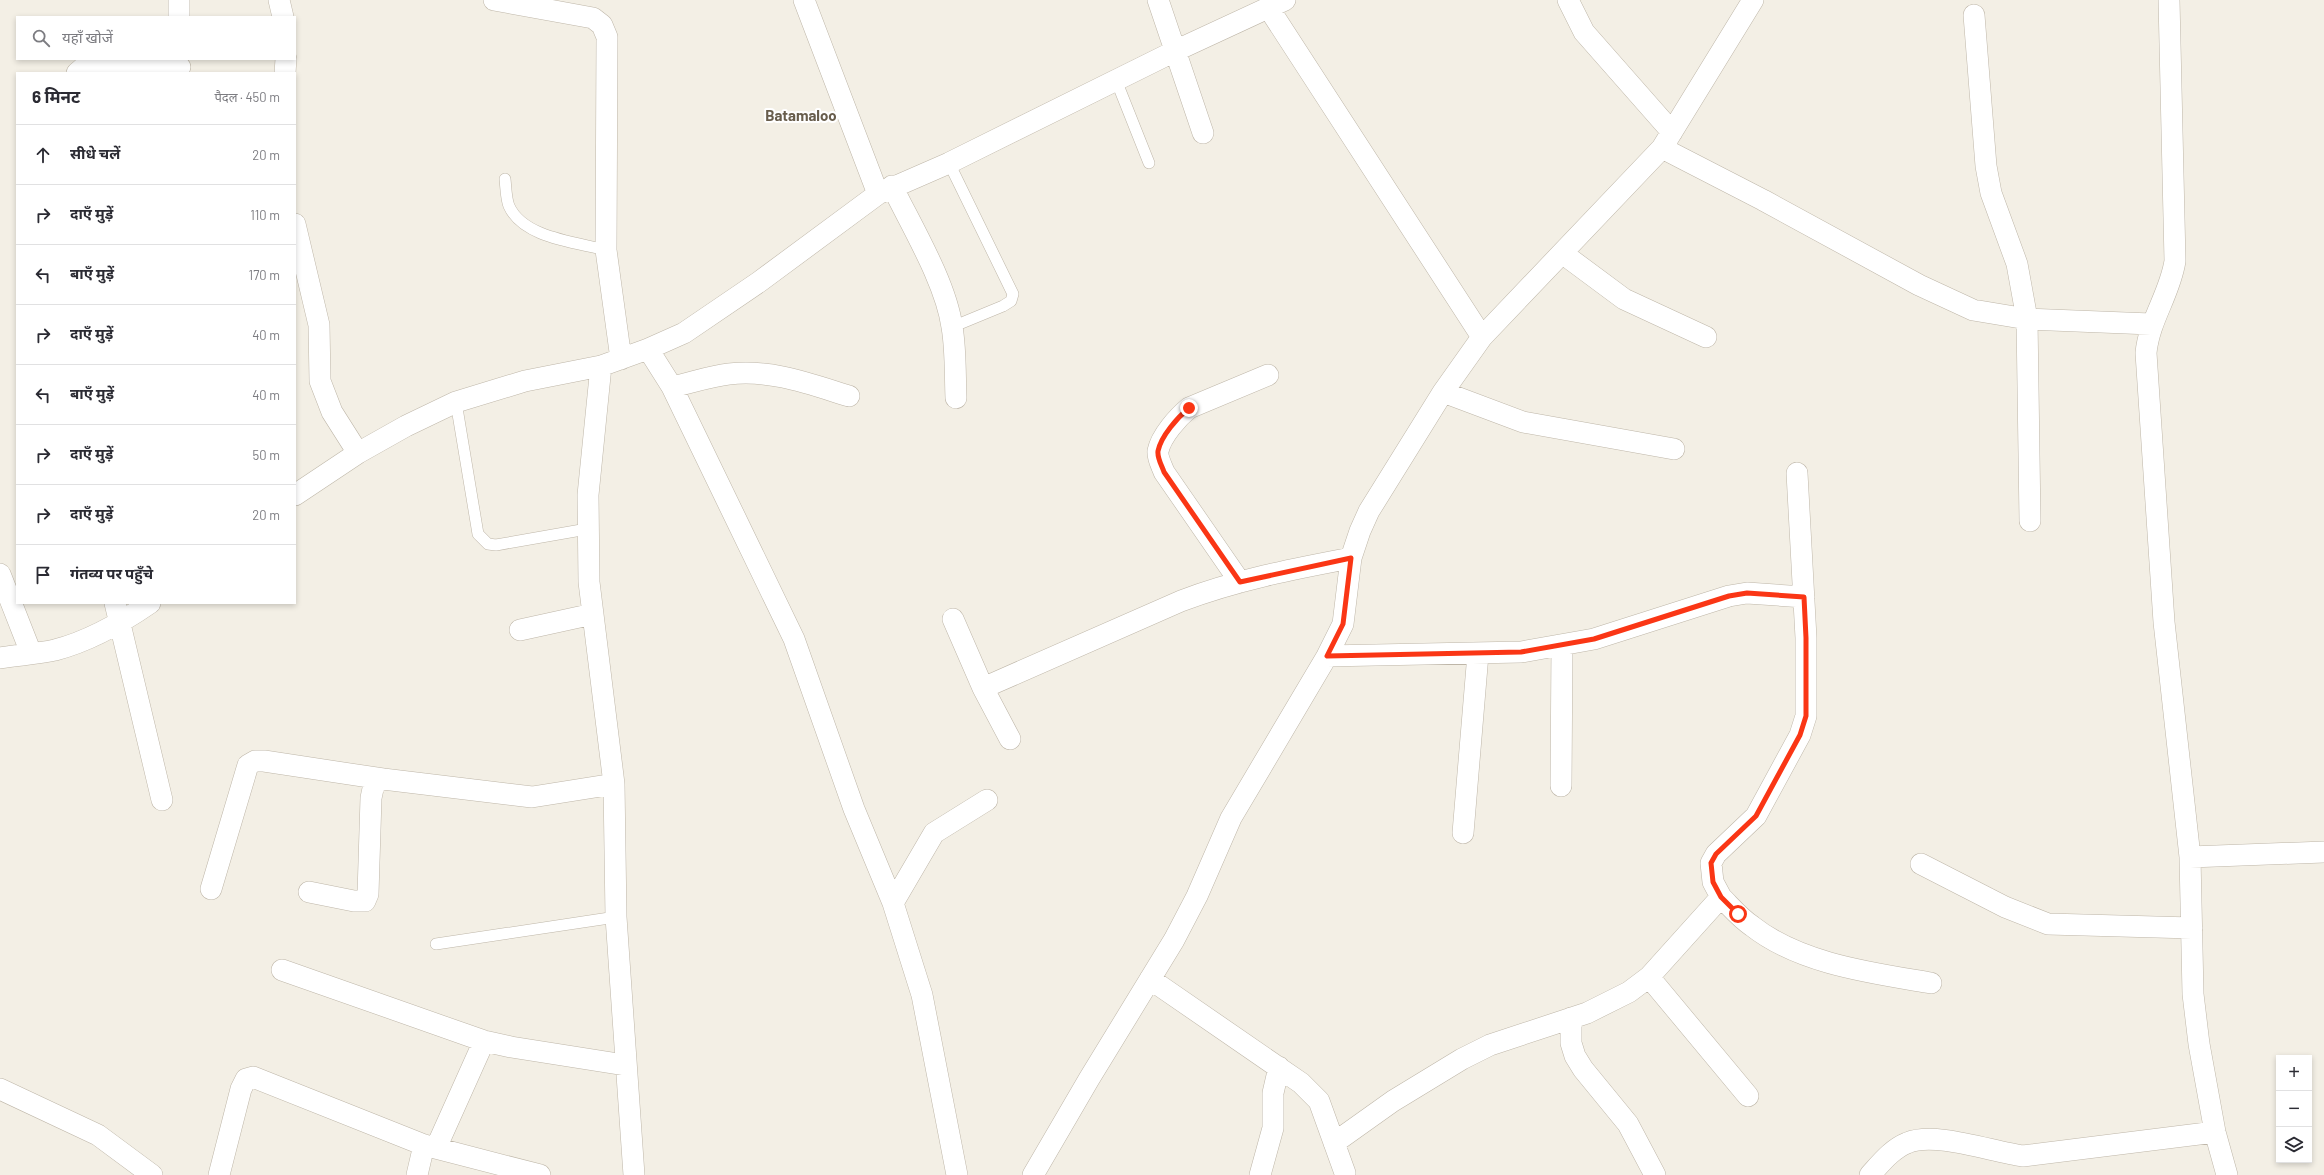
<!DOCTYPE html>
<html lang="hi">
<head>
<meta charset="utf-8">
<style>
  :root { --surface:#fff; --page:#f7f7f7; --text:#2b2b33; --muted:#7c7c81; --line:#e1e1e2 }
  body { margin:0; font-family:Barlow,"Noto Sans Devanagari",sans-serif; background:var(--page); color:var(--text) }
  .controls { position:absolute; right:12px; bottom:12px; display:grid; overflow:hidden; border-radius:0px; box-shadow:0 2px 6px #0003 }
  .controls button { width:36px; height:36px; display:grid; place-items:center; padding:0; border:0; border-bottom:1px solid var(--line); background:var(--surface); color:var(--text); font:20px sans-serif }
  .stop { position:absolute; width:12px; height:12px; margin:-9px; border:3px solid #fa3615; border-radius:50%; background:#fff }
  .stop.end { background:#fa3615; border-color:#fff; box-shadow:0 1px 4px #0008 }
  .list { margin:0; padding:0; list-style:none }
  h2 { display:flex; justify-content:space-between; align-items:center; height:52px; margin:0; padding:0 16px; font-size:17px }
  h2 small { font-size:13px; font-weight:400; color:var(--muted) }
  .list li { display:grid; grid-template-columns:26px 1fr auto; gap:12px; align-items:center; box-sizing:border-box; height:60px; padding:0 16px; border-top:1px solid var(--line) }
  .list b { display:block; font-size:15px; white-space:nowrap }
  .list em { font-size:13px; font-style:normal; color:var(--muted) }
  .icon { flex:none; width:22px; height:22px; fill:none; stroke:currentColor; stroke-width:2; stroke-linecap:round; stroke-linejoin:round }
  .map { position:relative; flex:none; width:2324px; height:1175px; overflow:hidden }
  .search { position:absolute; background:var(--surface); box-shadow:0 2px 6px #0003; left:16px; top:16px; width:280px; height:44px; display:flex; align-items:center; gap:10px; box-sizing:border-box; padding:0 14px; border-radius:0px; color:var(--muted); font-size:15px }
  .panel { position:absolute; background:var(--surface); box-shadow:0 2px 6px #0003; left:16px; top:72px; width:280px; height:532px; border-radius:0px }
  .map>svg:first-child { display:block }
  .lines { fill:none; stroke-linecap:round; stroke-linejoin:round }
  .lane-casing { stroke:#beb6a8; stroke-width:12 }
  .street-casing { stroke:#beb6a8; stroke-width:22 }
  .lane { stroke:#fff; stroke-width:11 }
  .street { stroke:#fff; stroke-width:21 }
  .route { stroke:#fa3615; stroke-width:5 }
  .labels { text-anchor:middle; stroke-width:4; stroke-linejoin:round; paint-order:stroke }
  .district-label { font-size:15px; font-weight:bold; fill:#685d4c; stroke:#fff }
</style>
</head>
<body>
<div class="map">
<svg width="2324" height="1175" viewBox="0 0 2324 1175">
  <rect width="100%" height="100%" fill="#f3efe5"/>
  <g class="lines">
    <!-- lane casing -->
    <g class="lane-casing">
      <path id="lane" d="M1116,80L1149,163
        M949,163L1013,294L1011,301L1003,306L952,327
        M505,179C506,188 506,199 509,206C523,238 576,242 606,250
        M456,402L478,534L488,544L496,545L587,529
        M436,944L616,917"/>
    </g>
    <!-- street casing -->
    <g class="street-casing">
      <path id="street" d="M179,0V17
        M279,0L283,17
        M494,0L593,18L602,25L607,37L606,250L621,359
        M804,0L878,194
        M1158,0L1203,133
        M1568,0L1584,32L1672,132
        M2169,0L2175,261C2170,294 2149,320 2146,353L2164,622L2190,857L2193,994L2199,1044L2215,1132L2227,1175
        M1268,7L1482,337
        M1974,15L1986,166L1991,193L2017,264L2027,319L2030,521
        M77,73L84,67L92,66L180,67
        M285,73L286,59
        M1662,148L1763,200L1919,285L1973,310L2027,319L2151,324
        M892,186C912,227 946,283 952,327C956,350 955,375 956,398
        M295,224L319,325L320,381L332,412L358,453
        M1562,253L1624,299L1706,337
        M648,349L672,387L794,639L854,809L893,903L922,995L957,1175
        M601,366L588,495L589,582L614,784L616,917L634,1175
        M672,387C691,383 710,376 729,374C771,369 810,384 849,396
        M1443,392L1523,422L1674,449
        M295,495L358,453L406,426L456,402L525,381L601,366L648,349L684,333L759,282L878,194L949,163L1175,51L1285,0
        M0,574L31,653
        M1240,582L1164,472C1162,466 1157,458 1158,451C1161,436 1178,417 1189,408L1268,375
        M115,603L162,800
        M953,619L983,688L1010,739
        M520,630L593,614
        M1327,656L1521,652L1594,639L1729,596L1747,593L1804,597
        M0,658C18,655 37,654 55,650C90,641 121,623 150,603
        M983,688L1181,601C1236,580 1293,569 1351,558
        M1561,786L1562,645
        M1463,833L1478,654
        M2190,857L2324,852
        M1921,864L2005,907L2048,924L2192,928
        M211,889L248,765L255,761H264L383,779
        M309,892L354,901H365L368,894L371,798L374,784L383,779L532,797L614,784
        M1721,897C1731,907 1740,918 1752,926C1800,964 1872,973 1931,983
        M893,903L934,833L987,800
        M282,970L484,1041L511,1047L625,1065
        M1649,977L1748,1096
        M1150,979L1301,1083L1319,1101L1345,1173
        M1571,1018V1043L1575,1056L1583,1069L1628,1124L1655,1175
        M0,1089L98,1135L152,1175
        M1334,1143L1393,1101L1462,1059L1490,1045L1587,1013L1629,992L1649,977L1721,897L1713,882L1711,863L1716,854L1756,816L1800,735L1806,716V638L1797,473
        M436,1148L484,1041
        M219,1175L241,1089L246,1079L253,1077L424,1145L540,1175
        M417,1175L424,1145
        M1033,1175L1089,1079L1174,940L1197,896L1231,818L1327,656L1343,624L1351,558L1360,531L1369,511L1443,392L1482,337L1662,148L1753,0
        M1260,1175L1273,1128V1093L1279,1067
        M1870,1175C1881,1163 1892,1149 1907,1143C1935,1131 1992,1152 2023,1156L2215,1132"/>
    </g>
    <!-- lane -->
    <use href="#lane" class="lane"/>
    <!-- street -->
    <use href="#street" class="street"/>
  </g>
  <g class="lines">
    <!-- route -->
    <path class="route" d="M1189,408C1178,417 1161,436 1158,451C1157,458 1162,466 1164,472L1240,582L1351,558L1343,624L1327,656L1521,652L1594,639L1729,596L1747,593L1804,597L1806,638V716L1800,735L1756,816L1716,854L1711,863L1713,882L1721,897L1738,914"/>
  </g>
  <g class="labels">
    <!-- district labels -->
    <g class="district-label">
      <text x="801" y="121">Batamaloo</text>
    </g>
  </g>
</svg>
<div class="controls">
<button>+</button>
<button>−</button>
<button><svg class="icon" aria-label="layers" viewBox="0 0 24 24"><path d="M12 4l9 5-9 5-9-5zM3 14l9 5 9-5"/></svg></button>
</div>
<div class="stop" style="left:1738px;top:914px"></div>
<div class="stop end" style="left:1189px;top:408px"></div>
<div class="search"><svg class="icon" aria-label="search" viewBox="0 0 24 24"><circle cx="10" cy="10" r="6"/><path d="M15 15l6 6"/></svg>यहाँ खोजें</div>
<section class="panel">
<h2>6 मिनट<small>पैदल · 450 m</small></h2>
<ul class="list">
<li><svg class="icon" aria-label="ahead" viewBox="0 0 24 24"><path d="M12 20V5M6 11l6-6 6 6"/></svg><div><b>सीधे चलें</b></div><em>20 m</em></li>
<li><svg class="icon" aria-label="right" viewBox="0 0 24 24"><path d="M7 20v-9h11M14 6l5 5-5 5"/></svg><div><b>दाएँ मुड़ें</b></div><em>110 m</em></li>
<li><svg class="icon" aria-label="left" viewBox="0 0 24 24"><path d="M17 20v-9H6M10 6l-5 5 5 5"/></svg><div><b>बाएँ मुड़ें</b></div><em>170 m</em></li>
<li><svg class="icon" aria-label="right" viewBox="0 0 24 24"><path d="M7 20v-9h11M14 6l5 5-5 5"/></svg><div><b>दाएँ मुड़ें</b></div><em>40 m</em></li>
<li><svg class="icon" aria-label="left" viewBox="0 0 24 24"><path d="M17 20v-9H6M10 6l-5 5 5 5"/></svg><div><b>बाएँ मुड़ें</b></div><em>40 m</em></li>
<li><svg class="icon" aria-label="right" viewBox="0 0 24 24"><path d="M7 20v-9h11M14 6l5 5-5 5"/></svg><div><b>दाएँ मुड़ें</b></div><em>50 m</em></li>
<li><svg class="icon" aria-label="right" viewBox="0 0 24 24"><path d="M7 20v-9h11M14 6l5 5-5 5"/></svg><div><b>दाएँ मुड़ें</b></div><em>20 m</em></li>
<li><svg class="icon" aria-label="arrive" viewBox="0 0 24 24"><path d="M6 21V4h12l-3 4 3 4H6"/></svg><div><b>गंतव्य पर पहुँचे</b></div></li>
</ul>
</section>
</div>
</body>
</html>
